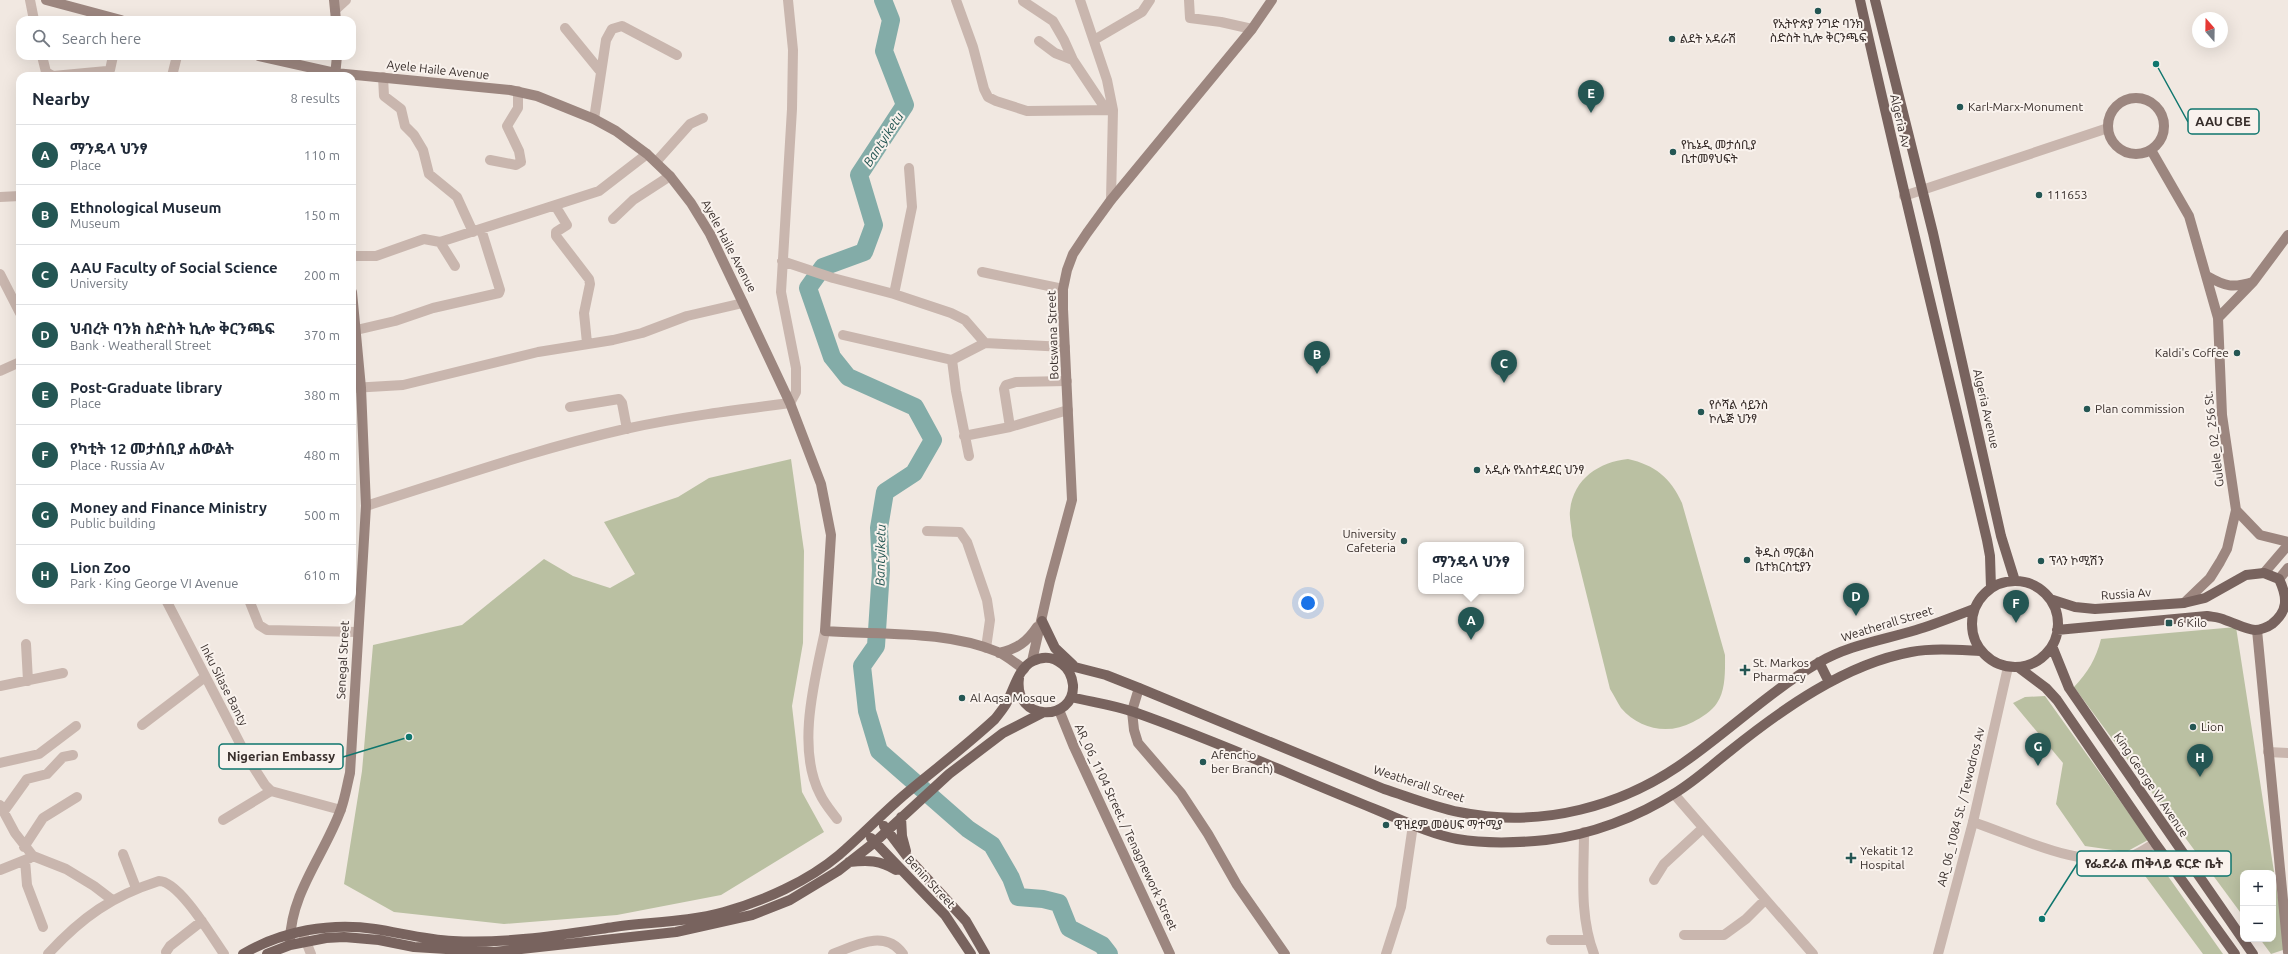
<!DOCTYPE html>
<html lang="en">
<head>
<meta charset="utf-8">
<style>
  :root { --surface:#fff; --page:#f2f2f3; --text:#1f2937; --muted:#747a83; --line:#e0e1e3; --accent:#245653 }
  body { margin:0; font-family:Ubuntu,"Noto Sans Ethiopic",sans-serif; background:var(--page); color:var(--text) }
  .controls { position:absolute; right:12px; bottom:12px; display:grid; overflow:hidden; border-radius:8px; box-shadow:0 4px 16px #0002 }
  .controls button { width:36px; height:36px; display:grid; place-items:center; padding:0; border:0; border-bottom:1px solid var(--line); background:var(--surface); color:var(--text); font:20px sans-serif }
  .compass { position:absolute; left:2192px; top:12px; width:36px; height:36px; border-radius:50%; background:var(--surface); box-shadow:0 4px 16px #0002; rotate:340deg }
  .you { position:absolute; left:1308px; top:603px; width:14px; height:14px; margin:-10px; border:3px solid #fff; border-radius:50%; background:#1a73e8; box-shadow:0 0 0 6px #1a73e833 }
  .badge { display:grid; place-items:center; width:26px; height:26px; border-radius:50%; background:var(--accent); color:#fff; font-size:13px; font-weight:700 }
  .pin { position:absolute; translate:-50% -33px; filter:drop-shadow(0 1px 2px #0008) }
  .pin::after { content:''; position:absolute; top:21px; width:14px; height:12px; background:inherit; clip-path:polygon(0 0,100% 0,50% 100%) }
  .popup { position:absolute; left:1418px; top:542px; width:106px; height:52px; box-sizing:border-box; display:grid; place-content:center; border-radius:8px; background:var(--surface); filter:drop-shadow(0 1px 3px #0005); font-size:13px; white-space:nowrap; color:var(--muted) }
  .popup b { font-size:15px; color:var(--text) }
  .popup::after { content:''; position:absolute; left:50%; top:100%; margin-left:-8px; border:8px solid transparent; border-top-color:var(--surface) }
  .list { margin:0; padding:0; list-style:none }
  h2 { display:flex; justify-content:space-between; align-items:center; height:52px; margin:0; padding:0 16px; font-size:17px }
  h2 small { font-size:13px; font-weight:400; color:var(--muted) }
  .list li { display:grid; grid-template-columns:26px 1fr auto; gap:12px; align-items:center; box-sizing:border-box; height:60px; padding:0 16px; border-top:1px solid var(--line) }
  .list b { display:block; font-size:15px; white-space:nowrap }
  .list p { margin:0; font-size:13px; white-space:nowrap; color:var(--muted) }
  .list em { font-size:13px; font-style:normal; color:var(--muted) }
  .icon { flex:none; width:22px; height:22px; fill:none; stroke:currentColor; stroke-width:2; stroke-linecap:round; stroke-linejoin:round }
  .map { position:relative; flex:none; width:2288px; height:954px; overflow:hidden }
  .search { position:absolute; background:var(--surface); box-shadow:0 4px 16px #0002; left:16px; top:16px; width:340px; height:44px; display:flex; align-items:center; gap:10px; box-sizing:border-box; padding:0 14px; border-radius:12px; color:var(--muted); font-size:15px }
  .panel { position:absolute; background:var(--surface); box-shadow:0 4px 16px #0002; left:16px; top:72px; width:340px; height:532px; border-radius:12px }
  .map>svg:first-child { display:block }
  .green { fill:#bac0a2 }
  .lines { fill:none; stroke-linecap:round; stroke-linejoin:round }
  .river { stroke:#83aca8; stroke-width:18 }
  .minor { stroke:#c9b6ae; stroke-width:10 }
  .tertiary { stroke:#c9b6ae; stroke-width:10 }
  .secondary { stroke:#9c867f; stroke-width:10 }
  .primary { stroke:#78635e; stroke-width:10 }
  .poi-dot { fill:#245653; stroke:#f9f2ed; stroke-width:1.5 }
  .labels { text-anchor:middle; stroke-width:4; stroke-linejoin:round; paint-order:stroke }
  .poi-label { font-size:12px; fill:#382e2b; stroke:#f9f2ed; text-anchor:start }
  .street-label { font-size:12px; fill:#382e2b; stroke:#f9f2ed }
  .water-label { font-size:13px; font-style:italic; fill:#245653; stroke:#f9f2ed }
  .leader { fill:none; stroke:#0f766e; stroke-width:1.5 }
  .callout-dot { fill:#0f766e; stroke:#f9f2ed; stroke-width:1.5 }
  .callout { fill:#f9f2ed; stroke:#0f766e; stroke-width:1.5 }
  .callout-label { font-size:13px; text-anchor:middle; font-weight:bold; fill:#382e2b }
</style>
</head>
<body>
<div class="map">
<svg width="2288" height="954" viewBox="0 0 2288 954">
  <rect width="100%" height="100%" fill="#f1e8e1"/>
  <!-- green -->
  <path class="green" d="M791,459L804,551L803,643L792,706L802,792L824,832L721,895L617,915L504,924L394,912L344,884L362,771L373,645L462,625L544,559L573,576L610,588L635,574L604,522L678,497L709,478Z
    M1628,459C1655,465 1671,478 1682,503L1725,655C1725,670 1726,690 1717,703C1712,711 1701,718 1693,722C1669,735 1640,730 1621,708C1617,702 1614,695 1610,689L1572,536C1572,528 1569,518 1570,511C1573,479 1599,462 1628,459Z
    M2236,627L2286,949L2271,954L2260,939H2273V873H2243V916L2074,687C2088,672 2096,659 2101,639Z
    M2045,696L2148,840L2126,852L2085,846L2056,804L2063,763L2013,703L2025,697Z
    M2153,855L2223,954H2203L2137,865Z"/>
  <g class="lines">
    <!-- river -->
    <path class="river" d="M883,0L891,20L884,51L905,105L859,175L874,225L864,252L823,267L808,288L832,357L848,377L915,407L933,440L914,473L885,492L879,528L881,570L876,646L862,666L867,711L879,751L968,829L992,845L1011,878L1018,897L1043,899L1059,903L1069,928L1102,945L1109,954"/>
    <!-- minor -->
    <path class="minor" d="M30,0L34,20
      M956,0L973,47L984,89L988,97L996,101L1027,111L1113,110
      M1080,0L1107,80L1113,110L1111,200
      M1189,0L1190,18L1221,22L1252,29
      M1023,1L1053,21L1064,40L1073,60L1105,108
      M335,10L346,0
      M565,28L601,72
      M1094,40L1142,12L1150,0
      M1039,41L1055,53L1073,60
      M42,56L46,72L53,76L107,71L110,70L113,56
      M172,76L177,56
      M383,77L384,96L401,109L405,126L414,135L423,150L429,174L457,197L473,232
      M594,119L606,40L612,29L622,26L677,55
      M490,160L516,165L521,162L519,151L507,126L518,108V91
      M656,162L690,124L703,118
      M1904,196L2108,128
      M0,197L20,196
      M556,207L567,225L556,232V236L589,279L590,284L584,313L587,343
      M613,219L633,200L670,176
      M440,242L455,266
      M352,256H376L424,239L440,242L599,191L647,154
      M782,261L833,278L894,294L951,313L965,320L985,343
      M982,272L1063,289
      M894,294L912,207L909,168
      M352,331L395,321L433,308L499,293L500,290L481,229
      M843,335L952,360L985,343L1065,347
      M952,360L956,391L969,456
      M0,371L20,362
      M1067,381L1016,382L1006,385L1004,389L1010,427L1068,410
      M352,388L403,385L538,352L613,340L642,333L687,316L743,303
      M570,407L619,399L622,403L627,429
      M964,436L1010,427
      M366,506C452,479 537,449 625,429C680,417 735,410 790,403L796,392V368L781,292L792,109L793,50L788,0
      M927,531L960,532L967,542L987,600L990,620L986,648
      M249,600L259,625L267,630L358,632
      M825,631C815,679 796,748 820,794C824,803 831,811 837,819
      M26,644L28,681
      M0,686L63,673
      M142,725L205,677
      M2268,752L2288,753
      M0,763L39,754L76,726
      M1674,794L1813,954
      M0,805L15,833L33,856L66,869L94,886L111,899
      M4,811L27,779L47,774L63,757L73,755
      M223,820L271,791
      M1973,822C2018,837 2084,871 2131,856C2139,854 2148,847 2155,843
      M1584,832C1584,873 1579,915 1594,954
      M24,847L43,818L77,797
      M123,854L136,888
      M25,860L27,885L43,927
      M0,870L30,858
      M1654,880L1664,864L1703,828
      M303,934L311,954
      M1684,935H1724L1746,919L1765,900
      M1551,940H1589
      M166,952L170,946L202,921
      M48,954C82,917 112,896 159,881C179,881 212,937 224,954
      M833,954C856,945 885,929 903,954
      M1386,954L1401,907L1413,825"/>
    <!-- tertiary -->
    <path class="tertiary" d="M0,274L20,313
      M166,600L247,757L265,785L271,791L341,810
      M1938,954L1973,822L2008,667"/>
    <!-- secondary -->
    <path class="secondary" d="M46,0L121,20
      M334,0L336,20
      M259,56L335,73L510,90L537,96L594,119L616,131L647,154L670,176L691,203L710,234L743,303L790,403L821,484L831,535L825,631C882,635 945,630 998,652C1007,656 1015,663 1024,669
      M335,76L337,56
      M2108 126a28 28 0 1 1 56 0a28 28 0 1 1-56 0Z
      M2151,150L2189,216L2218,318L2222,415L2236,510L2227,549L2220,562L2210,578L2184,603
      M2207,276C2226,287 2233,288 2253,282
      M2218,318L2253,282L2288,235
      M2236,510L2260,535L2288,542
      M2264,573L2288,545
      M2279,579L2288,568
      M2257,630L2288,952
      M999,653C1017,649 1027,642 1037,627
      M1032,661L1050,581L1072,500L1063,309V289L1067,270L1073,254L1087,233L1111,200L1252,29L1272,0
      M1139,688L1132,711L1134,730L1138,743L1181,793L1208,834L1237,885L1285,954
      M1059,710L1074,747L1170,954
      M290,941C291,892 325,854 341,809C345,798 347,785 350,773L366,506L361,388L352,292"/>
    <!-- primary -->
    <path class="primary" d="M1860,0C1900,180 1945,360 1987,540L1990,556L1991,588
      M1875,0L1933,233L2001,536L2015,581
      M1972 624a43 43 0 1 1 86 0a43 43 0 1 1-86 0Z
      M2050,599L2075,607L2095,609L2184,603L2205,598L2246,575L2264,573L2279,579C2288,598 2288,611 2272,624C2268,627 2260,630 2255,630C2244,629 2235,623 2225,620C2220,617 2213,617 2207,616L2057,630
      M1042,621L1055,648L1073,665
      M2052,646L2069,688L2253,954
      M1819,662L1829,682
      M1063,664L1106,675L1139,688L1384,789C1409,797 1434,807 1459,812C1540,829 1624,807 1690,758C1733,727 1772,690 1818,663C1848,645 1883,640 1916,630C1936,624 1955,616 1974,609
      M2018,667L2046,688L2057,700L2155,843L2235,954
      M1071,697C1092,702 1114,705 1134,712C1185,730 1236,751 1286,772C1318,786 1350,799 1382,812C1406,822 1431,834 1457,839C1486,844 1516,843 1546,840C1590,835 1638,817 1675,793C1695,781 1712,765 1730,751C1781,710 1845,664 1911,652C1934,648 1958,650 1980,651
      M901,817L902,836L906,851
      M884,826L909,859L966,921L985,954
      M871,838L945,915L971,954
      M849,862C868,860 880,860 896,870
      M243,954C282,931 331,922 375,929C401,933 427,940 453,941C507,944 560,935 614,927C650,922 688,922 724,912C764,901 808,881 839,855C861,836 881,815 903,796C934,770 966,746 995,719C999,714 1003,709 1006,704C1014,690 1018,668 1033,661C1043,656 1054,657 1062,664C1069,669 1072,677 1073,685C1075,722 1013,723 1019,678
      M267,954L290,945L326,938L344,937L379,940L414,947L494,952L676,932L752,915L790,900L838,871L875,842L949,774L1003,733L1042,713"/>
  </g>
  <!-- markers -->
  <g class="poi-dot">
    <circle cx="1818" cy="11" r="4"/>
    <circle cx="1672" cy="39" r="4"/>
    <circle cx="1960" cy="107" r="4"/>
    <circle cx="1673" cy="152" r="4"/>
    <circle cx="2039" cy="195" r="4"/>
    <circle cx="2237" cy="353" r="4"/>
    <circle cx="2087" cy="409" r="4"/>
    <circle cx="1701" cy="412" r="4"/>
    <circle cx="1477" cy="470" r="4"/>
    <circle cx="1404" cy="541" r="4"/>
    <circle cx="1747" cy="560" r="4"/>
    <circle cx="2041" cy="561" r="4"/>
    <rect x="2165" y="619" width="8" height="8" rx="2"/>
    <path d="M1743 664h4v4h4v4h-4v4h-4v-4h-4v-4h4z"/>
    <circle cx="962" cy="698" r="4"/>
    <circle cx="2193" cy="727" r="4"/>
    <circle cx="1203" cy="762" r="4"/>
    <circle cx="1386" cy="825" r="4"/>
    <path d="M1849 852h4v4h4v4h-4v4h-4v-4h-4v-4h4z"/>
  </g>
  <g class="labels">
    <!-- poi labels -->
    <g class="poi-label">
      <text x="1818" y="28" text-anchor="middle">የኢትዮጵያ ንግድ ባንክ<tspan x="1818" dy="14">ስድስት ኪሎ ቅርንጫፍ</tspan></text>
      <text x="1680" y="43">ልደት አዳራሽ</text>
      <text x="1968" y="111">Karl-Marx-Monument</text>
      <text x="1681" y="149">የኬኔዲ መታሰቢያ<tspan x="1681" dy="14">ቤተመፃህፍት</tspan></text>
      <text x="2047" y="199">111653</text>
      <text x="2229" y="357" text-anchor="end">Kaldi's Coffee</text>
      <text x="1709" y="409">የሶሻል ሳይንስ<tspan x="1709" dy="14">ኮሌጅ ህንፃ</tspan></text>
      <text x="2095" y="413">Plan commission</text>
      <text x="1485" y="474">አዲሱ የአስተዳደር ህንፃ</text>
      <text x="1396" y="538" text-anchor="end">University<tspan x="1396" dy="14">Cafeteria</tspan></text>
      <text x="1755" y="557">ቅዱስ ማርቆስ<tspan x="1755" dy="14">ቤተክርስቲያን</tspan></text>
      <text x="2049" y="565">ፕላን ኮሚሽን</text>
      <text x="2177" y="627">6 Kilo</text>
      <text x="1753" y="667">St. Markos<tspan x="1753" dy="14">Pharmacy</tspan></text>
      <text x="970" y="702">Al Aqsa Mosque</text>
      <text x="2201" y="731">Lion</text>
      <text x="1211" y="759">Afencho<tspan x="1211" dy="14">ber Branch)</tspan></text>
      <text x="1394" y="829">ዊዝደም መፅሀፍ ማተሚያ</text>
      <text x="1860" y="855">Yekatit 12<tspan x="1860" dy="14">Hospital</tspan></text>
    </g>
    <!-- street labels -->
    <g class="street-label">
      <text transform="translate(438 70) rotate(6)" y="4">Ayele Haile Avenue</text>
      <text transform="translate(1900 121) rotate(77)" y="4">Algeria Av</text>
      <text transform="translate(729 246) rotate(62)" y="4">Ayele Haile Avenue</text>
      <text transform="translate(1053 335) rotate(-92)" y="4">Botswana Street</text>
      <text transform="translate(1986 409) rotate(77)" y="4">Algeria Avenue</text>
      <text transform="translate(2214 439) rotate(-97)" y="4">Gulele_02_256 St.</text>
      <text transform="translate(2126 594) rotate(-4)" y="4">Russia Av</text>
      <text transform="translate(1887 624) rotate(-17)" y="4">Weatherall Street</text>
      <text transform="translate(343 660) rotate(-87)" y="4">Senegal Street</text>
      <text transform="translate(224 685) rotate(63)" y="4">Inku Silase Banty</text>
      <text transform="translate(1419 784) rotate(18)" y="4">Weatherall Street</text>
      <text transform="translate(2151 785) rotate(56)" y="4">King George VI Avenue</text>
      <text transform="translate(1961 807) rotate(-76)" y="4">AR_06_1084 St. / Tewodros Av</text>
      <text transform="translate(1126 827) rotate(65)" y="4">AR_06_1104 Street. / Tenagnework Street</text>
      <text transform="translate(930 882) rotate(47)" y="4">Benin Street</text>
    </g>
    <!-- water labels -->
    <g class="water-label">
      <text transform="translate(883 139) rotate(-57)" y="5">Bantyiketu</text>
      <text transform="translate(880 555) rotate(-89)" y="5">Bantyiketu</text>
    </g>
  </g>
  <!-- callouts -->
  <path class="leader" d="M2156 64L2188 122M409 737L343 757M2042 919L2077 864"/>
  <g class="callout-dot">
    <circle cx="2156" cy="64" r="4"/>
    <circle cx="409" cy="737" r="4"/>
    <circle cx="2042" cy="919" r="4"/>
  </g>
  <g class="callout">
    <rect x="2188" y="109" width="71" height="25" rx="4"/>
    <rect x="219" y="744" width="124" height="25" rx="4"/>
    <rect x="2077" y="851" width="154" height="25" rx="4"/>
  </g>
  <g class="callout-label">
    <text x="2223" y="126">AAU CBE</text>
    <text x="281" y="761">Nigerian Embassy</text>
    <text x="2154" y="868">የፌደራል ጠቅላይ ፍርድ ቤት</text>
  </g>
</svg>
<div class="controls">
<button>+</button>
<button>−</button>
</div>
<svg class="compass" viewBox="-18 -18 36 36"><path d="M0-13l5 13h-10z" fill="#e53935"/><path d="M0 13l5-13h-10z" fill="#747a83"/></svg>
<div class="you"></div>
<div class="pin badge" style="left:1471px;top:640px">A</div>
<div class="popup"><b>ማንዴላ ህንፃ</b>Place</div>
<div class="pin badge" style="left:1317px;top:374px">B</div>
<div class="pin badge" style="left:1504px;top:383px">C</div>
<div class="pin badge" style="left:1856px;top:616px">D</div>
<div class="pin badge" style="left:1591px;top:113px">E</div>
<div class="pin badge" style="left:2016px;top:623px">F</div>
<div class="pin badge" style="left:2038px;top:766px">G</div>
<div class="pin badge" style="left:2200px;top:777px">H</div>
<div class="search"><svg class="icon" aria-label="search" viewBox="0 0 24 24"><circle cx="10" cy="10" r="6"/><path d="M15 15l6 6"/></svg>Search here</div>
<section class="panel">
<h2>Nearby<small>8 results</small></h2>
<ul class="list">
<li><span class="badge">A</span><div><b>ማንዴላ ህንፃ</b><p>Place</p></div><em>110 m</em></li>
<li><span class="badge">B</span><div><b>Ethnological Museum</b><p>Museum</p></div><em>150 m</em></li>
<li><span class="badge">C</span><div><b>AAU Faculty of Social Science</b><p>University</p></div><em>200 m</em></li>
<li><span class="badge">D</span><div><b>ህብረት ባንክ ስድስት ኪሎ ቅርንጫፍ</b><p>Bank · Weatherall Street</p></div><em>370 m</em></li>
<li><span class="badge">E</span><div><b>Post-Graduate library</b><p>Place</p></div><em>380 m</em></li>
<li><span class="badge">F</span><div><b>የካቲት 12 መታሰቢያ ሐውልት</b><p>Place · Russia Av</p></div><em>480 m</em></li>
<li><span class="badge">G</span><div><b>Money and Finance Ministry</b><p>Public building</p></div><em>500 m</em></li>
<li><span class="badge">H</span><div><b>Lion Zoo</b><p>Park · King George VI Avenue</p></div><em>610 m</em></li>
</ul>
</section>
</div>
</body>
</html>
